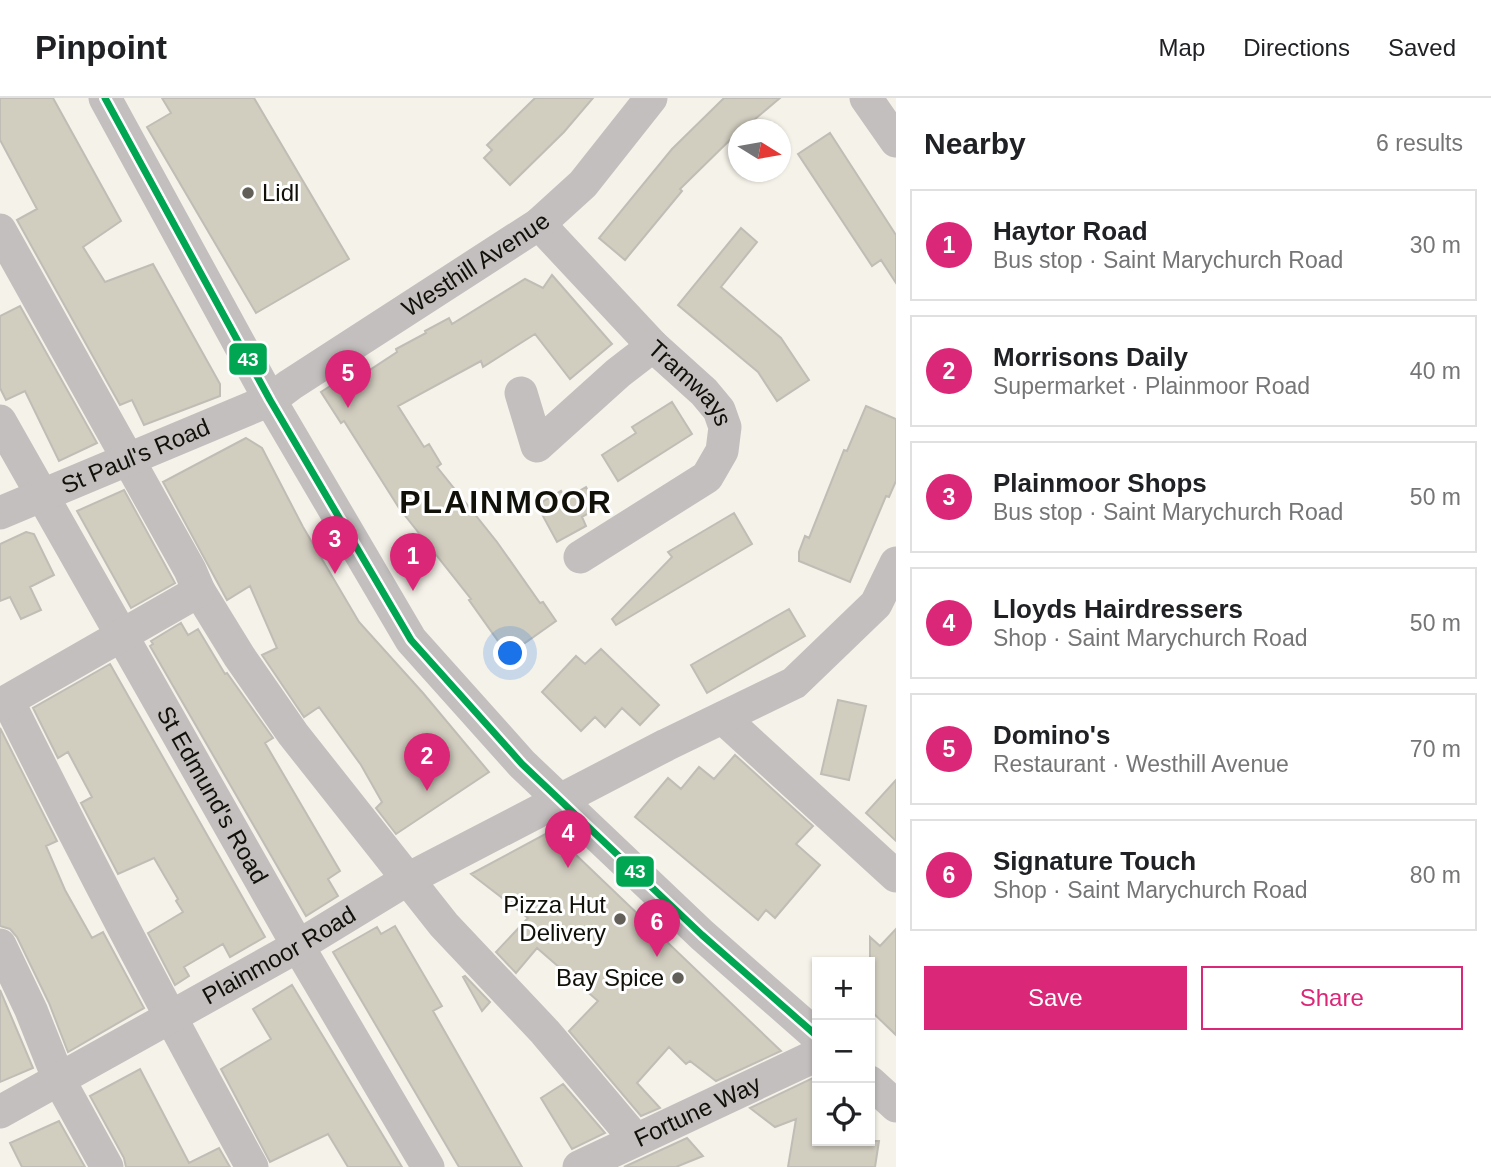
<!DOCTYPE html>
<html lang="en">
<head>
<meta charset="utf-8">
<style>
  :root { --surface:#fff; --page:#f6f6f6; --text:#202124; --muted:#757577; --line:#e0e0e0; --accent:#db2777 }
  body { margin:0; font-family:Helvetica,sans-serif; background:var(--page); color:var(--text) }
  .controls { position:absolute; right:21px; bottom:21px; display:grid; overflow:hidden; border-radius:0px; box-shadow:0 2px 5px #0004 }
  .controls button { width:63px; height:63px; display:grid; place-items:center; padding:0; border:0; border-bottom:2px solid var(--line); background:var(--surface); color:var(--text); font:35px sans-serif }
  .compass { position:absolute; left:728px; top:21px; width:63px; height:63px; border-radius:50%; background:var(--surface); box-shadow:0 2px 5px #0004; rotate:101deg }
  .you { position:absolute; left:511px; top:556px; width:24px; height:24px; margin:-18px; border:5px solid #fff; border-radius:50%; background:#1a73e8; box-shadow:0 0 0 10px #1a73e833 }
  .badge { display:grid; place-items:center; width:46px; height:46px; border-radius:50%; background:var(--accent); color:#fff; font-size:23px; font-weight:700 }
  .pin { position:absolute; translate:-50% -58px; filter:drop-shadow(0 2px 4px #0008) }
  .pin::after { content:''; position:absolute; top:37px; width:24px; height:21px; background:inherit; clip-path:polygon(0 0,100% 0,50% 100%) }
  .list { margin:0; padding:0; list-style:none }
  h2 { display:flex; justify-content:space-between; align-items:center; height:91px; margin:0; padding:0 28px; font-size:30px }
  h2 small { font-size:23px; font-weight:400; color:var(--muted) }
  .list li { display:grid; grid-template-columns:46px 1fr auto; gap:21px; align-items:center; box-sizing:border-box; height:112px; margin:0 14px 14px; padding:0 14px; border:2px solid var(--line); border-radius:0px }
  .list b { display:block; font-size:26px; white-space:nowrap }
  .list p { margin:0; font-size:23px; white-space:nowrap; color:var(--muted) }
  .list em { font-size:23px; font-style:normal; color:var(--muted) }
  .actions { display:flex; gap:14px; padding:21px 28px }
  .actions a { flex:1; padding:16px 0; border:2px solid var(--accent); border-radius:0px; text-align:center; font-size:24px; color:var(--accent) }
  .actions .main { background:var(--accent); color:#fff }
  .icon { flex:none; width:38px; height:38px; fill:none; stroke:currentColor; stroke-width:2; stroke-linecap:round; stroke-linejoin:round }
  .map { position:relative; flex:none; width:896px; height:1069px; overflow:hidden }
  header { display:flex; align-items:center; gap:42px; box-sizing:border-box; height:98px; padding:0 35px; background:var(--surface); border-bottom:2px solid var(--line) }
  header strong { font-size:33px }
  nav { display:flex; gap:38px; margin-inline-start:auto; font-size:24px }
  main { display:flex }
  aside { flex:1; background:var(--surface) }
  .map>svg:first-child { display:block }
  .building { fill:#d1cdbf; stroke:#bfbdb5; stroke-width:2 }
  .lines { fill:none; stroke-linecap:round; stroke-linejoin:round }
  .minor { stroke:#c2bfbe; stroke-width:33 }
  .bus-1-casing { stroke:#fff; stroke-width:12 }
  .bus-1 { stroke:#00a651; stroke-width:7 }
  .poi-dot { fill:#615f57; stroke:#fff; stroke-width:2.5 }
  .labels { text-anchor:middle; stroke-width:6; stroke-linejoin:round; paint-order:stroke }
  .poi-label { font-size:24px; fill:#111009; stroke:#fff; text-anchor:end }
  .street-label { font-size:24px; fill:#111009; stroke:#fff }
  .district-label { font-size:32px; font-weight:bold; letter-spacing:2px; fill:#111009; stroke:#fff }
  .line-badge { stroke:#fff; stroke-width:2.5 }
  .badge-label { font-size:19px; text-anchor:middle; font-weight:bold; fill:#fff }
</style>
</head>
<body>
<header>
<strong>Pinpoint</strong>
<nav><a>Map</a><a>Directions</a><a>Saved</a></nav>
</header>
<main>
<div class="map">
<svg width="896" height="1069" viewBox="0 0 896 1069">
  <rect width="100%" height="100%" fill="#f5f2e9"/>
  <!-- building -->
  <path class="building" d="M0,0H53L121,123L83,149L105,184L153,166L220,286V298L144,327L132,302L120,307L17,122L37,111L0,42Z
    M162,0H254L349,161L256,215L147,29L171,15Z
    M535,0H593L564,34L510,87L484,60L492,52L487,47Z
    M724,0H780L742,32H738V34L680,91L682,93L625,162L599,140L672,51Z
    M830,35L896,137V185L881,162L872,168L798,56Z
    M741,130L757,144L721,189L781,240L809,282L777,303L758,274L678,207Z
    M552,177L612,246L570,281L535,236L483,269L481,263L398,308L424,349L429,346L441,366L437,369L497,444L540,505L543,504L556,523L508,557L469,502L471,501L399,410L344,323L341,325L321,294L358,270L362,277L397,254L396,251L426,235L425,233L449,220L452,226L525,181L543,190Z
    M20,208L97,345L59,363L25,293L6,302L0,290V218Z
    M672,304L692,336L618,383L602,357L636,335L632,329Z
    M866,308L896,321V383L889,399L886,398L850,484L799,463V454L805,438L809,440L844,352L847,353Z
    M246,340L262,350L303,429L359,524L423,595L489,674L396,736L376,710L382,704L361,667L319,609L304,619L262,557L277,550L250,488L227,502L163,384Z
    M586,389L598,410L582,419L586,428L557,444L537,407L561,393L565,401Z
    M124,392L175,485L131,510L77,413Z
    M734,415L752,446L616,527L612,521L672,459L668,454Z
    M26,434L34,436L54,477L30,489L41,512L21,521L10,499L0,503V446Z
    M789,511L805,538L707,595L691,567Z
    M181,525L188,537L198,531L225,576L227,575L273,640L265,645L340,773L328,781L338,798L306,818L150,548L153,546L151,543Z
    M601,551L659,607L640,627L622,610L605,629L595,619L581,633L542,594L576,558L585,566Z
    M110,566L265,839L230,859L223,846L184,869L189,878L175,887L148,835L183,814L176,803L178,801L154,760L118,776L81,705L92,699L68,654L58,660L33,610Z
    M838,602L866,608L849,682L821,676Z
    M0,630L57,743L46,748L65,792L92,840L103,834L144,910L68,954L49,905L17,839L10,831L0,828Z
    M735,657L813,728L796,746L820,767L775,820L766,812L758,822L635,719L668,680L681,691L699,669L714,681Z
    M896,682V743L866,715Z
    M551,733L781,953L716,983L690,963L686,966L669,949L637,985L660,1010L641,1018L569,933L598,903L537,850L516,875L496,854L528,820L471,776Z
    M395,828L442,908L433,913L522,1069H459L333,854L377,829L381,836Z
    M896,831V937L870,912V839L880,848Z
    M465,878L490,904L482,913L463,879Z
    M292,887L402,1069H348L328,1036L270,1064L221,971L271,941L253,911Z
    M0,892L33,970L0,984Z
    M140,971L189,1065L219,1050L230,1069H126L124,1060L90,998Z
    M817,978V1043H879L875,1069H788L796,1021L775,1029L750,1010Z
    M563,986L605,1035L572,1051L541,1000Z
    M59,1023L85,1069H22L10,1045Z
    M687,1040L703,1058L676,1069H624Z"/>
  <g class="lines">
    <!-- minor -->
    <g class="minor">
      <path d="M105,0L270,302L411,542L522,666L702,837L817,938"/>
      <path d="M866,0L896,43"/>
      <path id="s1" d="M539,126L653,248L704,294L719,312L725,329L722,353L707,379L580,459"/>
      <path d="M0,132L190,472L199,493L239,558L293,636L444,827L545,934L636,1042"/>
      <path d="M521,295L537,348L618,275L653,248"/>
      <path id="s2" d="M0,323L298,848L428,1069"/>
      <path id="s3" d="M0,415L270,302L290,287L539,126L583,86L651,0"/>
      <path d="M8,603C86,760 167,915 252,1069"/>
      <path d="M0,607L199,493"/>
      <path d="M723,620L896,778"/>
      <path d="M0,847L31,912L59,982L107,1069"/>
      <path d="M870,984L896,1008"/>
      <path id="s4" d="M0,1014L298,848L408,781L666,647L794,585L876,506L896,465"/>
      <path id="s5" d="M579,1069L817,957"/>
    </g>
    <!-- bus-1 casing -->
    <g class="bus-1-casing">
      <path id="bus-1" d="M105,0L270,302L411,542L522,666L702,837L817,938"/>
    </g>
    <!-- bus-1 -->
    <use href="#bus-1" class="bus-1"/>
  </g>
  <!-- markers -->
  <g class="poi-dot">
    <circle cx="248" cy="95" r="7"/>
    <circle cx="620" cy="821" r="7"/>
    <circle cx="678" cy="880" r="7"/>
  </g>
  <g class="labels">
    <!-- poi labels -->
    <g class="poi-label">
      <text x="262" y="103" text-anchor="start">Lidl</text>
      <text x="606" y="815">Pizza Hut<tspan x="606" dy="28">Delivery</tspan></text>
      <text x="664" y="888">Bay Spice</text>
    </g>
    <!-- street labels -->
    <g class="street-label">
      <text dy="8" stroke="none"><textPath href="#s3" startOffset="539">Westhill Avenue</textPath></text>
      <text dy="8" stroke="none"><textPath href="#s1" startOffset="220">Tramways</textPath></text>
      <text dy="8" stroke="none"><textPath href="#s3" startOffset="147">St Paul's Road</textPath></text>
      <text dy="8" stroke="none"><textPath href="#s2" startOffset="430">St Edmund's Road</textPath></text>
      <text dy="8" stroke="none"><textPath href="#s4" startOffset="320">Plainmoor Road</textPath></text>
      <text dy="8" stroke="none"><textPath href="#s5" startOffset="131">Fortune Way</textPath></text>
    </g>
    <!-- district labels -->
    <g class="district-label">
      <text x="506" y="415">PLAINMOOR</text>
    </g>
  </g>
  <g class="line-badge">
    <rect x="228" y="244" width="40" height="34" rx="7" fill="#00a651"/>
    <rect x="615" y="757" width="40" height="33" rx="7" fill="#00a651"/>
  </g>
  <g class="badge-label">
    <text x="248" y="268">43</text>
    <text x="635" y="780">43</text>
  </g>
</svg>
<div class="controls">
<button>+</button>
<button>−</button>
<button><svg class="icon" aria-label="locate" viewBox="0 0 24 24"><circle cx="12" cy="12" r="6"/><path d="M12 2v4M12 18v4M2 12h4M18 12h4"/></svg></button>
</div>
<svg class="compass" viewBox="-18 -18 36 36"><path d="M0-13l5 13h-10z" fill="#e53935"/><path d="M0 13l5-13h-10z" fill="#757577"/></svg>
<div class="you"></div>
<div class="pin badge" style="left:413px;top:493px">1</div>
<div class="pin badge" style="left:427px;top:693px">2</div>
<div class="pin badge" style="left:335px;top:476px">3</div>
<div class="pin badge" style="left:568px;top:770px">4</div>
<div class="pin badge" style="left:348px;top:310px">5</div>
<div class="pin badge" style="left:657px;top:859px">6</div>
</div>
<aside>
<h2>Nearby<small>6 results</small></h2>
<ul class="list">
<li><span class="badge">1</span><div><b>Haytor Road</b><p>Bus stop · Saint Marychurch Road</p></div><em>30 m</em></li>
<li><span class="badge">2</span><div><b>Morrisons Daily</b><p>Supermarket · Plainmoor Road</p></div><em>40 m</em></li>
<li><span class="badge">3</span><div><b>Plainmoor Shops</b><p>Bus stop · Saint Marychurch Road</p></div><em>50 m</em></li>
<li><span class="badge">4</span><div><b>Lloyds Hairdressers</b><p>Shop · Saint Marychurch Road</p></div><em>50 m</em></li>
<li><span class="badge">5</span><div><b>Domino's</b><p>Restaurant · Westhill Avenue</p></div><em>70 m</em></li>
<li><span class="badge">6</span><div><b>Signature Touch</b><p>Shop · Saint Marychurch Road</p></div><em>80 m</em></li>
</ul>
<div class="actions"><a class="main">Save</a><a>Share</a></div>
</aside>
</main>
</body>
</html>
